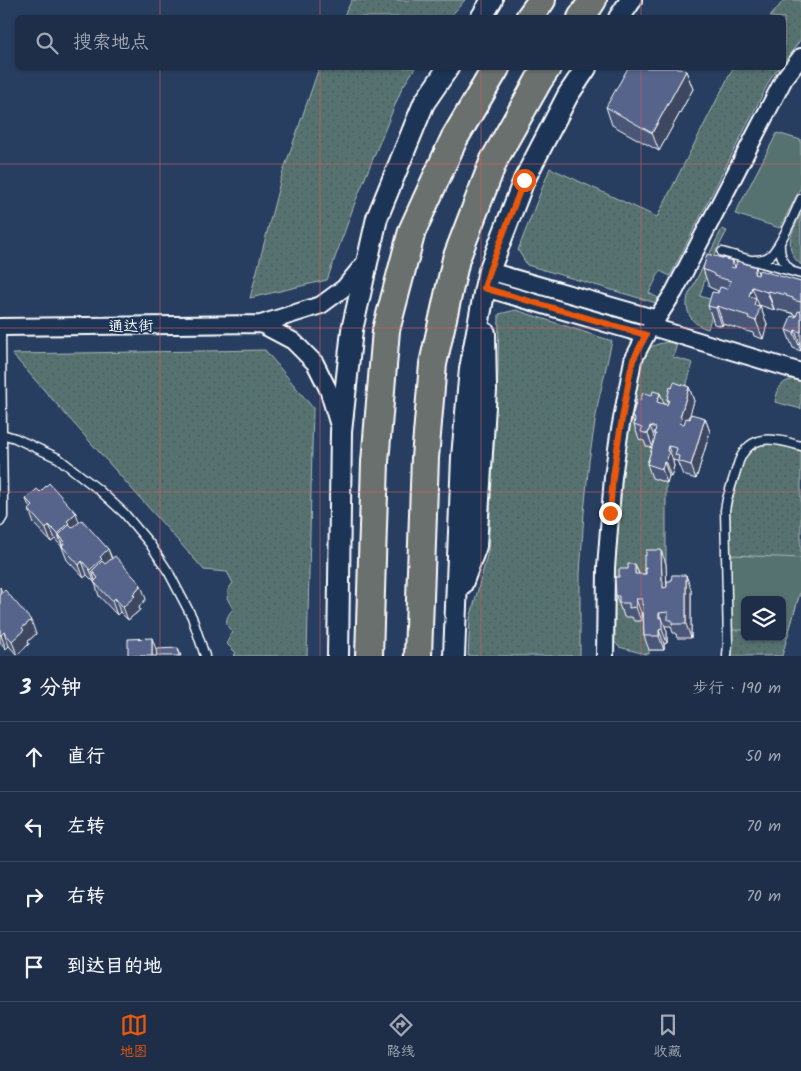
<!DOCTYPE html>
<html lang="zh">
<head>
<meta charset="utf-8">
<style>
  :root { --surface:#1e2e49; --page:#263650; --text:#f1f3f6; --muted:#a1a8b4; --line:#3c4a61; --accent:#ea580c }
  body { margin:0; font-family:Kalam,"LXGW WenKai TC",sans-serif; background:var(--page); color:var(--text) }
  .controls { position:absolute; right:15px; bottom:15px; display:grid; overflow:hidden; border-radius:8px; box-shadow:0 1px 4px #0004 }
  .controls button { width:45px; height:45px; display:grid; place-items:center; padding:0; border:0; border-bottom:1px solid var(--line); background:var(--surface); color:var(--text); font:25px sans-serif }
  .stop { position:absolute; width:15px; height:15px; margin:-11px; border:4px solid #ea580c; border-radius:50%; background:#fff }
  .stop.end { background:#ea580c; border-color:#fff; box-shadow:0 1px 5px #0008 }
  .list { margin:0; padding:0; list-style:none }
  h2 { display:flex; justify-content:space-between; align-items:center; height:65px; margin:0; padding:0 20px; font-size:21px }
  h2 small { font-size:16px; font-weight:400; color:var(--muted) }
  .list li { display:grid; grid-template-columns:32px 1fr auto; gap:15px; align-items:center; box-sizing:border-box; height:70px; padding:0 20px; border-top:1px solid var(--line) }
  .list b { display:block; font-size:19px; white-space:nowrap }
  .list em { font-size:16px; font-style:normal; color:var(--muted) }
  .icon { flex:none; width:28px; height:28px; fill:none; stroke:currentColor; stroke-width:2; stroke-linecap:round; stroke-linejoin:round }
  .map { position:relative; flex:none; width:801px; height:656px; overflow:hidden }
  .search { position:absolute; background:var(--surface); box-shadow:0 1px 4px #0004; left:15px; right:15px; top:15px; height:55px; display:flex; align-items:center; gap:12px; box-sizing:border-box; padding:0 18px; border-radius:8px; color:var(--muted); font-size:19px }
  .sheet { height:345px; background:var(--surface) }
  nav { display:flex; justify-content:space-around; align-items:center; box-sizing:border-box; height:70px; border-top:1px solid var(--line); background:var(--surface); font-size:14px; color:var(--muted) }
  nav a { display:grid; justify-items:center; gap:2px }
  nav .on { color:var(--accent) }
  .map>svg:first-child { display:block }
  .grass { fill:url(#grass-dots); stroke:#abb8b7; fill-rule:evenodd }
  .garden { fill:#57726f; stroke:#abb8b7 }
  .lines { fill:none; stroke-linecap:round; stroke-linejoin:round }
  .service-casing { stroke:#fff; stroke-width:11 }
  .minor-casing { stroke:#fff; stroke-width:20 }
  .tertiary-casing { stroke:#fff; stroke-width:24 }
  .trunk-casing { stroke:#fff; stroke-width:30 }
  .service { stroke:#1d3557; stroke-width:8 }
  .minor { stroke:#1d3557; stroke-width:16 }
  .tertiary { stroke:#1d3557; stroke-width:20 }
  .trunk { stroke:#6a706d; stroke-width:26 }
  .wall { fill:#4a5678; stroke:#fff }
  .shaded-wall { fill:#3c4661; stroke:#fff }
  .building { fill:#56648b; stroke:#fff }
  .route { stroke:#ea580c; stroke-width:6 }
  .grid { fill:none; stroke:#e05e5e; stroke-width:1; stroke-opacity:0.55 }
  .labels { text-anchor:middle; stroke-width:4; stroke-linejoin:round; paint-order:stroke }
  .street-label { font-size:15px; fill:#fff; stroke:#1d3557 }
</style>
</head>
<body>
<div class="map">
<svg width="801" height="656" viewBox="0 0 801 656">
  <defs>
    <pattern id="grass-dots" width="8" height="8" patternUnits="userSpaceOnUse" patternTransform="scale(1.25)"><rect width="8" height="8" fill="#57726f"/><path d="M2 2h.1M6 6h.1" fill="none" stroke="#505b5a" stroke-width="1.8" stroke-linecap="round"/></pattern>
  </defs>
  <rect width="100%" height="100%" fill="#283e61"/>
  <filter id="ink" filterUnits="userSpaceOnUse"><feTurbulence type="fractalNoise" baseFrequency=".02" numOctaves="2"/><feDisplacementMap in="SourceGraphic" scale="10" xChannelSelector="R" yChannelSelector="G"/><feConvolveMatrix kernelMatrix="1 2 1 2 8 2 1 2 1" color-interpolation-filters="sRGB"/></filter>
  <g filter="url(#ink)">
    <!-- grass -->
    <path class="grass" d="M352,0H465L450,17H343Z
      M784,0H801V39L784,62V18L770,17Z
      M319,68H415L402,88L356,200L327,280L250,298L281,178Z
      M733,68H779L772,76L670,276L660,271L649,293L660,299L656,303L527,265L518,250L550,168L657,217Z
      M801,214V265C782,248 792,232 801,214Z
      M722,229L727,231L709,265L700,296L716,301L708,329C692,325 684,312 688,296Z
      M516,310L612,341L598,403L589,461L584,513L580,574V656H468L470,619L488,552L498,372L499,314Z
      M669,342L677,344L673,357L693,363L658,480L666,482V564H663L664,650H649V654H645L619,647L613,640C613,617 613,594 613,571C614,515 622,459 632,404C635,389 636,365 645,352C651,345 660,343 669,342Z
      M265,350L313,408L307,656H233L236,653L227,644L230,635L233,633C224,624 225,618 233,609L227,598L229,588L233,583L227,572L204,570L12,354Z
      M794,379L801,381V409L775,402C778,389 779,382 794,379Z
      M764,444H776L801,451V589L782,656H732L730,510L743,462C748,453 754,448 764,444ZM745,600H782V637H745Z"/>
    <!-- garden -->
    <path class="garden" d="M777,133L801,140V187L780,228L735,214Z
      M731,555L801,558V589L789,631H782V600H745V630H732Z"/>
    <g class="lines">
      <!-- service casing -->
      <g class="service-casing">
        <path id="service" d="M780,243C779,254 783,263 791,270
          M722,252L801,274
          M753,260C758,260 763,260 768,257C779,251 795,212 801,199
          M1,327L2,434L15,438L58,458L99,490L124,513L150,544L169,573L192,617L205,656
          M0,522L3,517V503L2,434
          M727,656L728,643L725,510L727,499L739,461C751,431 777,439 801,446"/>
      </g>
      <!-- minor casing -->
      <g class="minor-casing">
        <path id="minor" d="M489,271L657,319
          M485,288L646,335
          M0,327L261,324
          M652,327L801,372
          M340,429L328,389L315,363L293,341L261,324L321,305L344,288L367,260
          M605,656L606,568L613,477L619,435L633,360L646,335L674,292L784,79L801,57"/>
      </g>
      <!-- tertiary casing -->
      <g class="tertiary-casing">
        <path id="tertiary" d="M481,18L492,0
          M619,18L631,0
          M462,584L476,546L486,390L485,333
          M338,656L341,432L352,330L377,218L424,103L448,68
          M454,656L462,457L470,369L485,288L489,271L524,180L568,95L586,68"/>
      </g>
      <!-- trunk casing -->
      <g class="trunk-casing">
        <path id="trunk" d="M529,18L542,0
          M581,18L593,0
          M369,656L375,462L386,330L412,231L454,139L496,68
          M418,656L425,458L433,364L456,259L494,160L539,80L547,68"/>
      </g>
      <!-- service -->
      <use href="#service" class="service"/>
      <!-- minor -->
      <use href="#minor" class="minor"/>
      <!-- tertiary -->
      <use href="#tertiary" class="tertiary"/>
      <!-- trunk -->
      <use href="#trunk" class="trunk"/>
    </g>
    <!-- wall -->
    <path class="wall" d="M686,71L693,89L659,151L612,125L606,107Z
      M735,268L801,282V351L793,348L786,330L796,317L797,316L793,314L792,313L774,309V310L759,305L760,306L767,324L763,339L754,336L753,333L723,324L722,326L714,324L708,306L718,293V291L709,287L703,269Z
      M689,387L694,401L688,419L705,418L710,432L696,479L683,475L677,461L673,460V462L674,466L671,477L669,476L667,483L652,478L647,464L652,448L646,446L644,441L639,439L634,425V424L632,417L640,400L652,395L660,393L664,404L667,405L668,402L667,399L672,388Z
      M40,492L79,522L108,549L112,558L146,599L139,607L140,610L128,620L120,612L117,615L99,596L95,583L87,575L84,578L67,560L62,547L55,539L51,542L34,524L29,510L30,509L26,499Z
      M635,564L639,574H646L644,569L666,564L667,588L691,589V638H677L676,633H673L671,626H665L667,632V643L664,644V650H649L644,636L643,613H641V621H634L632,617H624L622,610H621L616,596L619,577Z
      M0,587L2,592L36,634L28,641L29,644L17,655L9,646L6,649L0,642Z"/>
    <!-- shaded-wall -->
    <path class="shaded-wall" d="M686,71L693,89L659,151L652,133Z
      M733,261L739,279L731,267Z
      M756,267L762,285L754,274Z
      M752,287L760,308V306L767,324L763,339L756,321L749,296Z
      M768,291L774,309V310L767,292Z
      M717,306L723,324L722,326L716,308Z
      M795,330L801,347V351L794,333Z
      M689,387L694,401L686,428L680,423V417Z
      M660,393L665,407L657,402Z
      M705,418L710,432L696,479L691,465Z
      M650,426L655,440L653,448L648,434Z
      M668,446L673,460V462L674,466L671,477L666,463L667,451Z
      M664,462L669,476L667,483L662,469Z
      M76,513L81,527L65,542L59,535L63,548L58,534L67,521Z
      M49,525L55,539L51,542L46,529Z
      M108,549L113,563L98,578L92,571L96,583L95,584L90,570L100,557Z
      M661,550L666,564L667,590L663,588L662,581Z
      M82,561L87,575L84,578L79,565Z
      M635,564L640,578L635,574Z
      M686,575L691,589V638L686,624Z
      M141,585L146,599L139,607L140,610L128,620L123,607L133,594Z
      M115,598L120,612L117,615L112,601Z
      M636,599L641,613V621L636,607Z
      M659,613L662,621V618L667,632V643L662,629L659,618Z
      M31,620L36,634L28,641L29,644L17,655L12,641L22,628Z
      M659,630L664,644V650L659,636Z
      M4,632L9,646L6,649L1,635Z
      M152,638L157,652V656H152Z
      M178,648L181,656H179Z"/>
    <!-- building -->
    <path class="building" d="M628,68H680L686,71L652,133L606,107Z
      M707,254L733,261L731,267L735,268L737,261L756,267L754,274L758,275L759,270L801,282V302L793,300V298L786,296L787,295L768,291L767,292L752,287L749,296L756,298L754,305L760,306L756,321L748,318L749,316L717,306L716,308L708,306L712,292L718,293L720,287L727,289L731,281L714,276V274L703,269Z
      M798,311L801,312V332L795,330L794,333L786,330L791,316L796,317Z
      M674,382L689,387L680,417H682L680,423L684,424L686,418L690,419L691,414L705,418L691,465L678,461L679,456L675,455L677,448L668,446L667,451L669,452L666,463L664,462L662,469L647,464L656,434H654L656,428L650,426L648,434L641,432L642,428L634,425L635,419L632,417L637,399L640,400L643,393L652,395L653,391L660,393L657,402L667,405L669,400L667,399L670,387L672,388Z
      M49,483L76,513L67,521L69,523L58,534L49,525L46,529L29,510L33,506L26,499L37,489L40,492Z
      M82,520L108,549L100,557L102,559L90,570L82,561L79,565L62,546L65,542L59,535L69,525L72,528Z
      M646,550H661L662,581H663V588L667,587V581H671L672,575H686V624H672V620H668V612L659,613V618H662V629L659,630V636H644L643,605H642V599H636V607L629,608V603H619V596H616L615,577H619V569H628V564H635V574H646V568L644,569V556H646Z
      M115,556L141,585L133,594L135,596L123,607L115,598L112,601L94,582L98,578L92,571L102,561L105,564Z
      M5,590L31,620L22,628L24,630L12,641L4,632L1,635L0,634V594Z
      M152,638V656H128V639Z
      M178,648L179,656H157L156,649Z"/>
  </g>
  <g class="lines" filter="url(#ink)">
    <!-- route -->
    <path class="route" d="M524,180L489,271L484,288L646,335L633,360L630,373L619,436L613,477L610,513"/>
  </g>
  <!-- grid -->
  <path class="grid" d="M160,0V18M320,0V18M481,0V18M641,0V18M160,68V656M320,68V656M481,68V656M641,68V656M0,164H801M0,328H801M0,492H801"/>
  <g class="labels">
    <!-- street labels -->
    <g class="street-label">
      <text transform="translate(131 326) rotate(-1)" y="5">通达街</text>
    </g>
  </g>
</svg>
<div class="controls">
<button><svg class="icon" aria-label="layers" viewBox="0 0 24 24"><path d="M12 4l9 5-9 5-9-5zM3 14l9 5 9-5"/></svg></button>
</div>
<div class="stop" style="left:524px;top:180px"></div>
<div class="stop end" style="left:610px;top:513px"></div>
<div class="search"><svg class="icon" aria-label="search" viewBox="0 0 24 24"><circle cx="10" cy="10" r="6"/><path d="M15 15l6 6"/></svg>搜索地点</div>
</div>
<section class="sheet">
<h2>3 分钟<small>步行 · 190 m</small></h2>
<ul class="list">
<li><svg class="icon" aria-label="ahead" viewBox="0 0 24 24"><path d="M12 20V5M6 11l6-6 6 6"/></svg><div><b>直行</b></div><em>50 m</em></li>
<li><svg class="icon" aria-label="left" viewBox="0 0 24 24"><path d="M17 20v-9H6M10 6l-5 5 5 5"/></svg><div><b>左转</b></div><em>70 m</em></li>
<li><svg class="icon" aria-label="right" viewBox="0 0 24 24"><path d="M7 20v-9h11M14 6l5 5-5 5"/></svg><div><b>右转</b></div><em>70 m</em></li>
<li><svg class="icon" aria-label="arrive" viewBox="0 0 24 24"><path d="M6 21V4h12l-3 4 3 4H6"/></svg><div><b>到达目的地</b></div></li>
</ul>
</section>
<nav>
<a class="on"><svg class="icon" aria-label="map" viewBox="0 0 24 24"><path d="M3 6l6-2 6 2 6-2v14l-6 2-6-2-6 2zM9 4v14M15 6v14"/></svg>地图</a>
<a><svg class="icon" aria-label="directions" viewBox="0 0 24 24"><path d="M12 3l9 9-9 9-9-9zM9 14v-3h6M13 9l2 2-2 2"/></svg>路线</a>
<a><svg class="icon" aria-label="saved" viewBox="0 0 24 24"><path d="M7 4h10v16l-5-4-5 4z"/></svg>收藏</a>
</nav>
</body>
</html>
